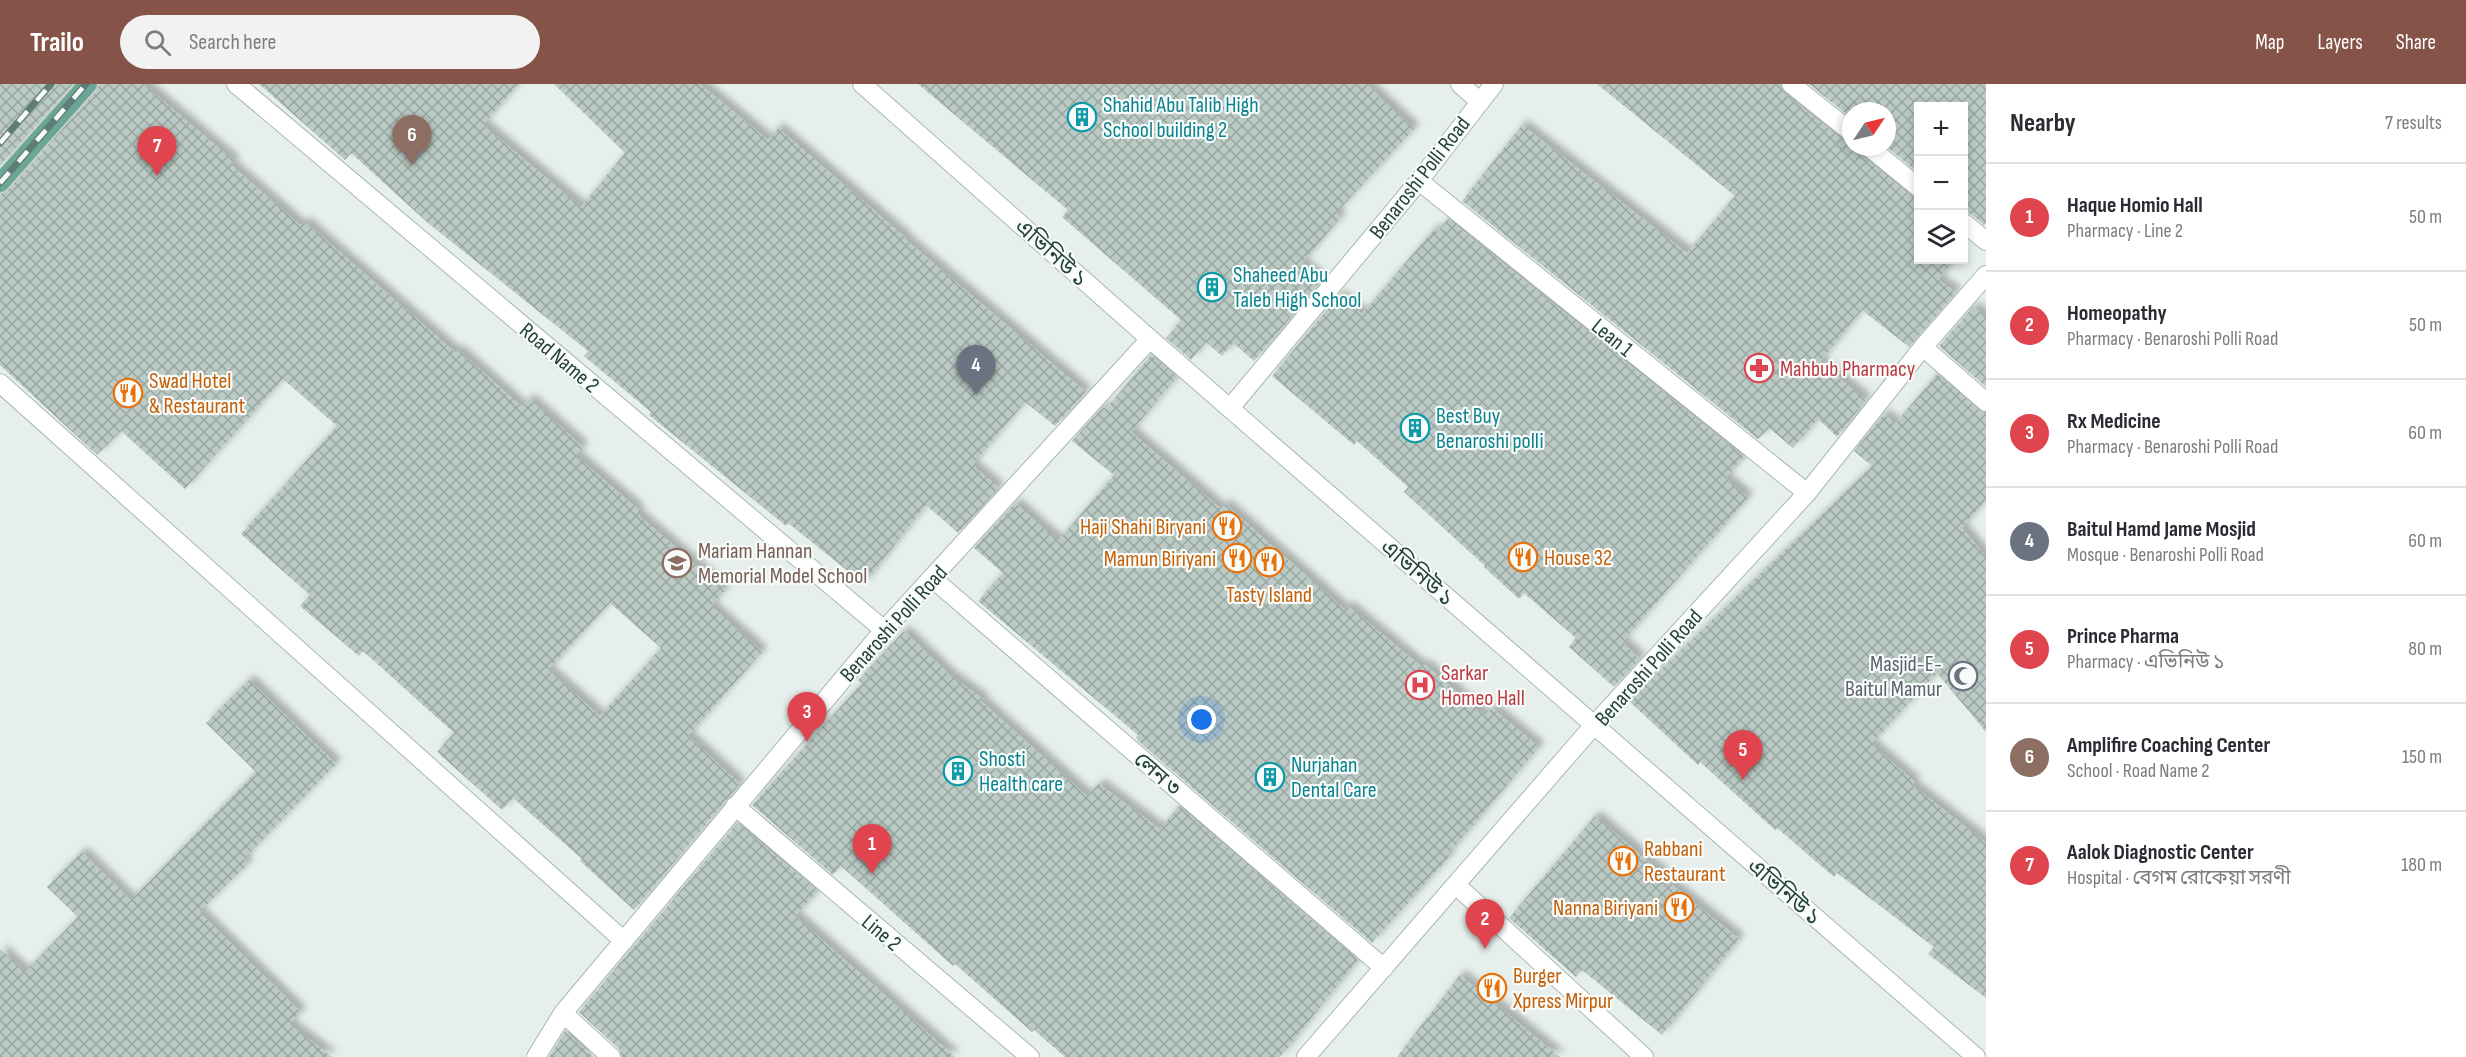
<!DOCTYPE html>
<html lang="en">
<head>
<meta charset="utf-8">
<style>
  :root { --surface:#fff; --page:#f2f2f3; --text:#2b2b33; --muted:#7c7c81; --line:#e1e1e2; --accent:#855347 }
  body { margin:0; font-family:"Sofia Sans Condensed","Noto Sans Bengali",sans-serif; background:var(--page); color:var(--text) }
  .controls { position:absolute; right:18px; top:18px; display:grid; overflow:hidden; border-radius:0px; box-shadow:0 3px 9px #0003 }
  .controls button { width:54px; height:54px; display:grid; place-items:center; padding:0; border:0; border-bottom:2px solid var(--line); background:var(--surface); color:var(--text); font:30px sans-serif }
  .compass { position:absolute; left:1842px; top:18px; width:54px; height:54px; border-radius:50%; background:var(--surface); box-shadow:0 3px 9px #0003; rotate:55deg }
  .you { position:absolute; left:1202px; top:636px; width:21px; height:21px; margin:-15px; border:4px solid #fff; border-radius:50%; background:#1a73e8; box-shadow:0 0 0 9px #1a73e833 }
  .badge { display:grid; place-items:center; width:39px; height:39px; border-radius:50%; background:var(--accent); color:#fff; font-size:20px; font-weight:700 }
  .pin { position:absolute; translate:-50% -50px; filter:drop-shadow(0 2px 3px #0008) }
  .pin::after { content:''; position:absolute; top:32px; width:21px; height:18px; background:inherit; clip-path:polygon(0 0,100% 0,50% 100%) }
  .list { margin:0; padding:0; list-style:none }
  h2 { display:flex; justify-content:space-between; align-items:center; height:78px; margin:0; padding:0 24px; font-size:26px }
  h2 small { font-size:20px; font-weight:400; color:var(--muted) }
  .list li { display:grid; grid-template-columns:39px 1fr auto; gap:18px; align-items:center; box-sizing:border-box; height:108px; padding:0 24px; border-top:2px solid var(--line) }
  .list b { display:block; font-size:22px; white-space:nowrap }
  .list p { margin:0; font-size:20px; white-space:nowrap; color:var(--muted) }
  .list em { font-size:20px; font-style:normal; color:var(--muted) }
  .icon { flex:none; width:33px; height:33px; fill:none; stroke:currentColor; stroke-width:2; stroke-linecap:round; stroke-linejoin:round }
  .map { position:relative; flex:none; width:1986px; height:973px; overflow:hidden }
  header { display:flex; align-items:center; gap:36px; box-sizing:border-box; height:84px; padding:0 30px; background:var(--accent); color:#fff }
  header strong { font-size:28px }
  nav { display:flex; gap:33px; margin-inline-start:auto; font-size:21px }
  .search { width:420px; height:54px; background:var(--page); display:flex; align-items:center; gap:15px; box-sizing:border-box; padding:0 21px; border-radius:33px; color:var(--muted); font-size:22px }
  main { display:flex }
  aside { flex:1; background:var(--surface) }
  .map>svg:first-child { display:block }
  .building { fill:url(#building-cross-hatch); fill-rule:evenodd; filter:url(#shadow) }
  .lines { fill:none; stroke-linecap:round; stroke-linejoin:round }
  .minor-casing { stroke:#a8b8b2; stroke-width:20 }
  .primary-casing { stroke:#c2cac8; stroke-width:20 }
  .minor { stroke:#fff; stroke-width:18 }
  .primary { stroke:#6aa596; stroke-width:18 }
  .rail-casing { stroke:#5f7d75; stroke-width:7 }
  .rail { stroke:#f7fbf9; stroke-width:4.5; stroke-dasharray:14; stroke-linecap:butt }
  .labels { text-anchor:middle; stroke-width:4.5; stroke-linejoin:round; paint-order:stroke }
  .culture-label { font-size:22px; fill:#0d838f; stroke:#f7fbf9; text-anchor:start }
  .street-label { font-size:22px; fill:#24423a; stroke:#f7fbf9 }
  .health-label { font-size:22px; fill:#be3a42; stroke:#f7fbf9; text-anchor:start }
  .food-label { font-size:22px; fill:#c56008; stroke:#f7fbf9; text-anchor:start }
  .education-label { font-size:22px; fill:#785e54; stroke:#f7fbf9; text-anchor:start }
  .worship-label { font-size:22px; fill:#5b616d; stroke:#f7fbf9; text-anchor:end }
</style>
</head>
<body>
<header>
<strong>Trailo</strong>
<div class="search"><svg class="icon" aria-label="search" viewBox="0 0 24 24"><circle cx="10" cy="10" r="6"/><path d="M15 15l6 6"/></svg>Search here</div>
<nav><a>Map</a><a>Layers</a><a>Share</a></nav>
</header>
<main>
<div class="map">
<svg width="1986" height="973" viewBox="0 0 1986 973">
  <defs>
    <pattern id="building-cross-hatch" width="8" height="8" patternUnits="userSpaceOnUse" patternTransform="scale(1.5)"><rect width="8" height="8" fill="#bbcac4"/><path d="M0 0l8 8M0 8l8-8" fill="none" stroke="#98a6a0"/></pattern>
    <filter id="shadow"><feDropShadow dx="5.5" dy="-5.5" stdDeviation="3" flood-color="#0004"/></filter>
  </defs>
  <rect width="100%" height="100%" fill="#e6efeb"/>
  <!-- building -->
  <path class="building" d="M0,0H73L0,82Z
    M99,0H143L234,77L231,81L301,142L305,138L456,269L458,266L522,323L529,315L583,363L576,372L639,426L636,429L725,506L711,522L762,568L688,652L740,700L634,826L580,777L582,775L513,714L502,726L437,668L454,649L363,567L359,572L300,522L310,511L241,450L337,342L283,295L185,405L121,347L97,371L0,281V110L8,106L96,7ZM610,519L661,564L600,632L548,586Z
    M259,0H518L483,41L581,123L625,69L554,0H700L768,56L778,44L906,154L905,155L1086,308L1055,342L1025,318L972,381L999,404L958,449L926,421L864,500L788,439L786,442L649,331L651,328L584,272L588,267L428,139L351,69L345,76Z
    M918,0H1366L1414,45L1336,129L1341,133L1302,179L1322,196L1254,277L1233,259L1222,272L1206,258L1191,276L1166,254L1181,236L1062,133L1068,126Z
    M1597,0H1780L1784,9L1844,57L1851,59V63H1858L1862,72L1911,112L1918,114V176H1955L1938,195L1956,209L1909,263L1862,226L1820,278L1866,316L1837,353L1818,335L1793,364L1769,344L1758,355L1462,117L1522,41L1687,169L1735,112Z
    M1809,0H1986V138L1984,141L1971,130L1964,128V22H1918V89L1887,63V27H1851V34Z
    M1448,135L1744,373L1725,394L1748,414L1622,558L1640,575L1614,603L1569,563L1576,554L1524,509L1519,515L1484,483L1485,482L1404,408L1408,403L1357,357L1354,361L1272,292L1339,211L1362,230L1434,145L1437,148Z
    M1973,223L1986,233V303L1939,262Z
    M1151,271L1177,293L1131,348L1221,425L1225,420L1345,526L1348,522L1422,583L1424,580L1485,632L1492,624L1539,663L1448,771L1450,772L1372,859L1138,657L1136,653L1138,651L978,517L1003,489L974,464L1015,419L1058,457L1114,391L1072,357L1103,323L1106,325Z
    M1937,290L1979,326L1986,329V416L1962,444L1986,473V648L1937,589L1871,660L1915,698L1912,701L1986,759V914L1928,870L1934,863L1837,789L1834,793L1777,744L1775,746L1700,678L1698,681L1630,618L1656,590L1872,382L1854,367L1884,330L1895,340Z
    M904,547L951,592L983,615L981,617L1087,712L1099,700L1160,745L1179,722L1358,876L1280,973H1065L1034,946L1032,948L955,880L953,882L841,782L833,791L752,721L862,599L858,596Z
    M249,596L336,680L244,775L248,780L199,828L301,928L289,940L332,973H0V865L25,888L78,833L47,803L82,768L131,816L256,688L206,639Z
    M1595,732L1663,790L1661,792L1739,855L1662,951L1582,886L1576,893L1509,834Z
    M737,739L818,807L795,832L955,973H622L619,965L579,928Z
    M1460,891L1560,973H1397Z
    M565,947L594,973H549Z"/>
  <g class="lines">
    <!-- minor casing -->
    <g class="minor-casing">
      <path id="minor" d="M236,0L884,546
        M862,0L1150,255L1976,973
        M1460,0L1479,17
        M1791,0L1851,48
        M1869,63L1918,103
        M1419,97L1807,409
        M1964,139L1986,157
        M1923,263L1986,318
        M0,299L624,857
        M1230,324L1419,97L1494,0
        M932,494L1384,884
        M735,722L1030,973
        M1456,801L1644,973
        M563,929L611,973
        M536,973L563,929L884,546L1150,255
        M1306,973L1594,641L1807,409L1923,263L1986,191"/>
    </g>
    <!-- primary casing -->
    <g class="primary-casing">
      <path id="primary" d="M0,99L88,0"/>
    </g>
    <!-- minor -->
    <use href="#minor" class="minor"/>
    <!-- primary -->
    <use href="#primary" class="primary"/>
    <!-- rail casing -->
    <g class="rail-casing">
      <path id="rail" d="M0,59L51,0
        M0,99L86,0"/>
    </g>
    <!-- rail -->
    <use href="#rail" class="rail"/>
  </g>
  <!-- icons -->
  <defs>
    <g id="building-ring" transform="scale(1.5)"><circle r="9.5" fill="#f7fbf9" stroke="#0f9aa8" stroke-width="1.5"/><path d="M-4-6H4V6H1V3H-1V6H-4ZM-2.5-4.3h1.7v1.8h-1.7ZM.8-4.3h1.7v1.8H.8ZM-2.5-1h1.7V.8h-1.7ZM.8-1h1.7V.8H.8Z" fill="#0f9aa8"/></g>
    <g id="pharmacy-ring" transform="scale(1.5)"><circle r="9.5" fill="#f7fbf9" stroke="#e0444e" stroke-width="1.5"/><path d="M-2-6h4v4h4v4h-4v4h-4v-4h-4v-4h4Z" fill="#e0444e"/></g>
    <g id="restaurant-ring" transform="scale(1.5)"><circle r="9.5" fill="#f7fbf9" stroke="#e8710a" stroke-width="1.5"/><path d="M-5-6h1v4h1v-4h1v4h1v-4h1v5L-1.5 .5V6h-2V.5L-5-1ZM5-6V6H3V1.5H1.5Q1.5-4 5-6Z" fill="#e8710a"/></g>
    <g id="school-ring" transform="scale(1.5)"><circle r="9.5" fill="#f7fbf9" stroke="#8d6e63" stroke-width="1.5"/><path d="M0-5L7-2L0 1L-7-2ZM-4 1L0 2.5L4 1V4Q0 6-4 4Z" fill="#8d6e63"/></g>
    <g id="mosque-ring" transform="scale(1.5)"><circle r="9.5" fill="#f7fbf9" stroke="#6b7280" stroke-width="1.5"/><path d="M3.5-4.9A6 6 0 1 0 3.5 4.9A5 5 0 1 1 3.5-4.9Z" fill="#6b7280"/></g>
    <g id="hospital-ring" transform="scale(1.5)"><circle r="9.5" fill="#f7fbf9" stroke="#e0444e" stroke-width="1.5"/><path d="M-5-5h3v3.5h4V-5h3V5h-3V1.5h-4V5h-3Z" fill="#e0444e"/></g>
  </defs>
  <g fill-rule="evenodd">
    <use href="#building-ring" x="1082" y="33"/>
    <use href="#building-ring" x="1212" y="203"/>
    <use href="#pharmacy-ring" x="1759" y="284"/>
    <use href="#restaurant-ring" x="128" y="309"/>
    <use href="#building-ring" x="1415" y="344"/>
    <use href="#restaurant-ring" x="1227" y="442"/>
    <use href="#restaurant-ring" x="1523" y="473"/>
    <use href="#restaurant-ring" x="1237" y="474"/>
    <use href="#restaurant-ring" x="1269" y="478"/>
    <use href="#school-ring" x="677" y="479"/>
    <use href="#mosque-ring" x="1963" y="592"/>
    <use href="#hospital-ring" x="1420" y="601"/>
    <use href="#building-ring" x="958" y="687"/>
    <use href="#building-ring" x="1270" y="693"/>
    <use href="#restaurant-ring" x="1623" y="777"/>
    <use href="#restaurant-ring" x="1679" y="823"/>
    <use href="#restaurant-ring" x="1492" y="904"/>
  </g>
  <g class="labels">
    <!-- culture labels -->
    <g class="culture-label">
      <text x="1103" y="28">Shahid Abu Talib High<tspan x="1103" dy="25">School building 2</tspan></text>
      <text x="1233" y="198">Shaheed Abu<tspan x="1233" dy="25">Taleb High School</tspan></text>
      <text x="1436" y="339">Best Buy<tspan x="1436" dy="25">Benaroshi polli</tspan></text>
      <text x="979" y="682">Shosti<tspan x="979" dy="25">Health care</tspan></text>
      <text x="1291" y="688">Nurjahan<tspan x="1291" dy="25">Dental Care</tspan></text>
    </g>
    <!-- street labels -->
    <g class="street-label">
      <text transform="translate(1419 93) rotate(-52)" y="8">Benaroshi Polli Road</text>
      <text transform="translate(1052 168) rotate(42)" y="8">এভিনিউ ১</text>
      <text transform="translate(1613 253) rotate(39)" y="8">Lean 1</text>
      <text transform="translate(560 273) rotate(40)" y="8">Road Name 2</text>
      <text transform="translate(1418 488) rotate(41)" y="8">এভিনিউ ১</text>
      <text transform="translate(893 539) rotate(-48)" y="8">Benaroshi Polli Road</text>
      <text transform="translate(1648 583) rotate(-48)" y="8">Benaroshi Polli Road</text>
      <text transform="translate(1158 689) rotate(41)" y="8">লেন ৩</text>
      <text transform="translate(1785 807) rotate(41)" y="8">এভিনিউ ১</text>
      <text transform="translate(882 848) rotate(40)" y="8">Line 2</text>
    </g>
    <!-- health labels -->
    <g class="health-label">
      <text x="1780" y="292">Mahbub Pharmacy</text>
      <text x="1441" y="596">Sarkar<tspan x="1441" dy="25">Homeo Hall</tspan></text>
    </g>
    <!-- food labels -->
    <g class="food-label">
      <text x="149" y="304">Swad Hotel<tspan x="149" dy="25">&amp; Restaurant</tspan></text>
      <text x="1206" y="450" text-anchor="end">Haji Shahi Biryani</text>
      <text x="1544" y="481">House 32</text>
      <text x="1216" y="482" text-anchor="end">Mamun Biriyani</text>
      <text x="1269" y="518" text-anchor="middle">Tasty Island</text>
      <text x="1644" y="772">Rabbani<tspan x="1644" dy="25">Restaurant</tspan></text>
      <text x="1658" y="831" text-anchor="end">Nanna Biriyani</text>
      <text x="1513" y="899">Burger<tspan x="1513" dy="25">Xpress Mirpur</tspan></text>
    </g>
    <!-- education labels -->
    <g class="education-label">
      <text x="698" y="474">Mariam Hannan<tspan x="698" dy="25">Memorial Model School</tspan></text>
    </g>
    <!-- worship labels -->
    <g class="worship-label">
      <text x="1942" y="587">Masjid-E-<tspan x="1942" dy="25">Baitul Mamur</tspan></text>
    </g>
  </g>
</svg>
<div class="controls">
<button>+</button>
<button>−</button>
<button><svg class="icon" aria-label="layers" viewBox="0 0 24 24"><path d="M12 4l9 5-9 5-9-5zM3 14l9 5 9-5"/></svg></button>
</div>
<svg class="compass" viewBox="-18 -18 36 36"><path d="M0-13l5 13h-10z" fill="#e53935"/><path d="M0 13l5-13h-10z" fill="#7c7c81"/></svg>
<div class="you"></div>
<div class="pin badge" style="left:872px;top:790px;background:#e0444e">1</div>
<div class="pin badge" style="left:1485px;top:865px;background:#e0444e">2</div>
<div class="pin badge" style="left:807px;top:658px;background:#e0444e">3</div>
<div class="pin badge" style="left:976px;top:311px;background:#6b7280">4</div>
<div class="pin badge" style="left:1743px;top:696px;background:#e0444e">5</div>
<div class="pin badge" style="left:412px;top:81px;background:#8d6e63">6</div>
<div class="pin badge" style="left:157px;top:92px;background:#e0444e">7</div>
</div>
<aside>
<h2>Nearby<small>7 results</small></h2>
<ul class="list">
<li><span class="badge" style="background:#e0444e">1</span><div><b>Haque Homio Hall</b><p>Pharmacy · Line 2</p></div><em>50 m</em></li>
<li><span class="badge" style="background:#e0444e">2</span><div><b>Homeopathy</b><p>Pharmacy · Benaroshi Polli Road</p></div><em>50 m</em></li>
<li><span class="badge" style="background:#e0444e">3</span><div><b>Rx Medicine</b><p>Pharmacy · Benaroshi Polli Road</p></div><em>60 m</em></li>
<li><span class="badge" style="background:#6b7280">4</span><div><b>Baitul Hamd Jame Mosjid</b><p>Mosque · Benaroshi Polli Road</p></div><em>60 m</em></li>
<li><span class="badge" style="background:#e0444e">5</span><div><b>Prince Pharma</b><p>Pharmacy · এভিনিউ ১</p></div><em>80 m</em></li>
<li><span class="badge" style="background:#8d6e63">6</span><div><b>Amplifire Coaching Center</b><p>School · Road Name 2</p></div><em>150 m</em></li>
<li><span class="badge" style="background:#e0444e">7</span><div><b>Aalok Diagnostic Center</b><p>Hospital · বেগম রোকেয়া সরণী</p></div><em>180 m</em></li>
</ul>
</aside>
</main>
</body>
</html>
